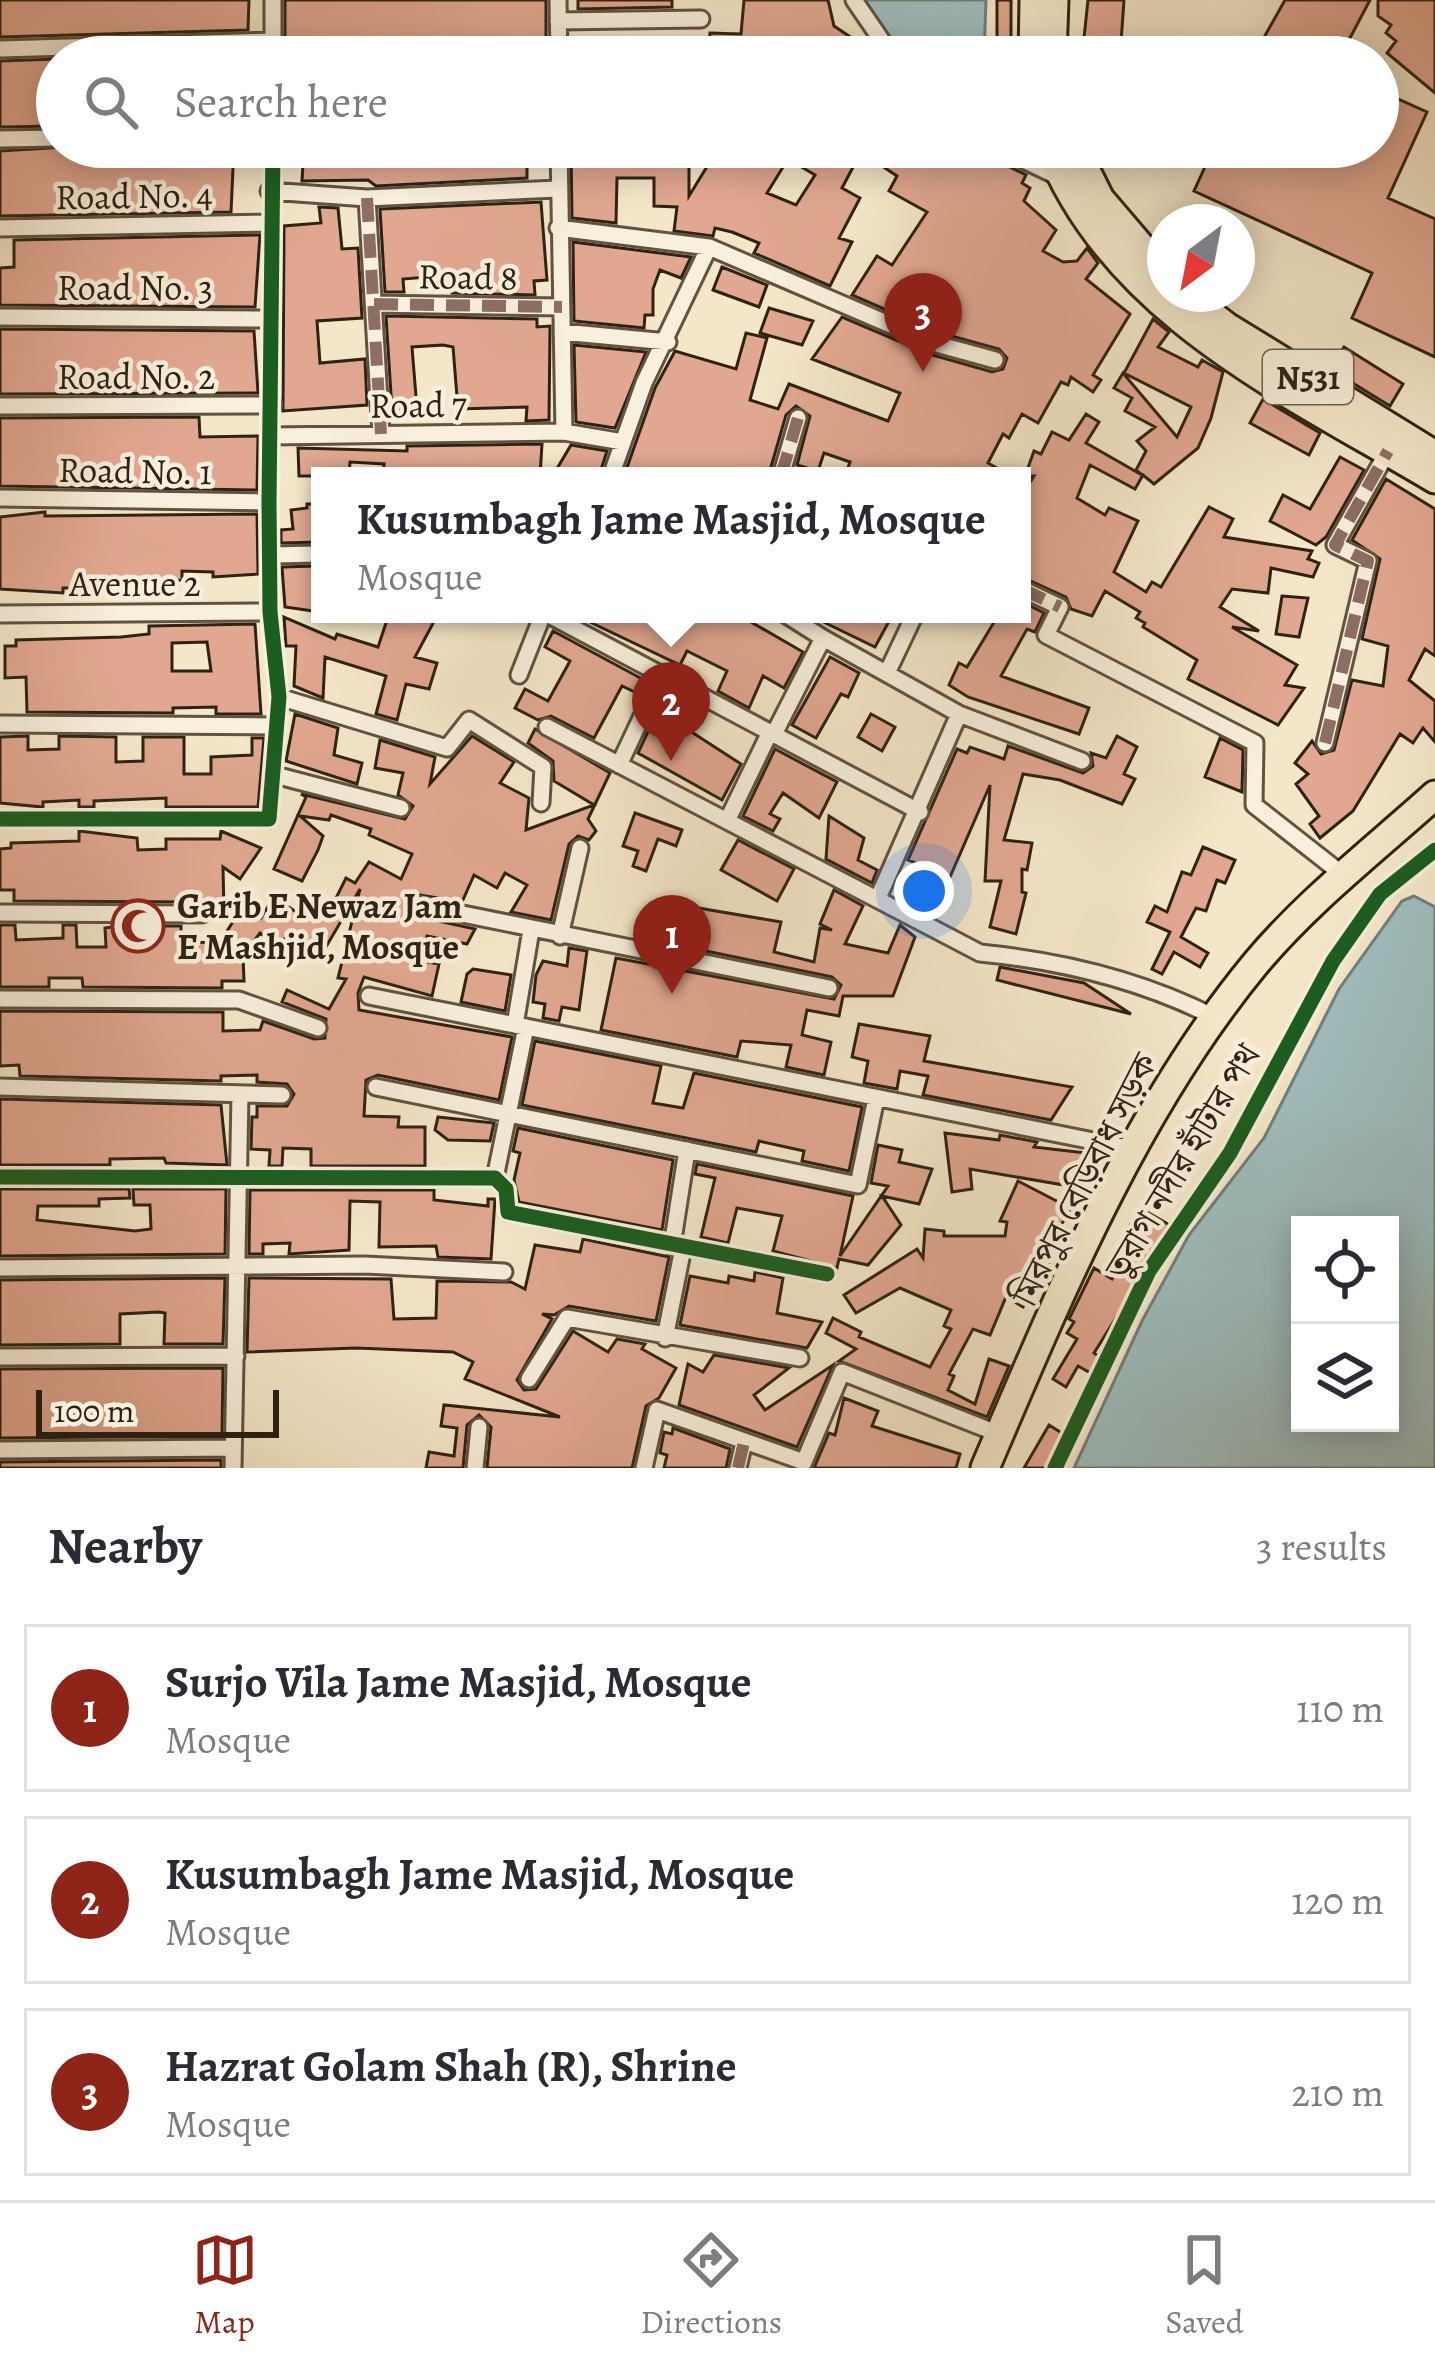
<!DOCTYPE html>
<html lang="en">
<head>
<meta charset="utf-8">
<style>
  :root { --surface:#fff; --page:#f2f2f3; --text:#2b2b33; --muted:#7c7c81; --line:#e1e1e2; --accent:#8f2418 }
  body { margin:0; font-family:Alegreya,"Noto Serif Bengali",serif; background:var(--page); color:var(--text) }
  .controls { position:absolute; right:36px; bottom:36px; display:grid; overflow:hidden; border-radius:0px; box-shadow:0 6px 30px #0003 }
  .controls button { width:108px; height:108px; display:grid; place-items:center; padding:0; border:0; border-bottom:3px solid var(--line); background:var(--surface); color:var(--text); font:60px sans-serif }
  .compass { position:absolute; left:1147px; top:204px; width:108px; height:108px; border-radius:50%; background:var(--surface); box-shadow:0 6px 30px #0003; rotate:212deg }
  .scale { position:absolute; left:36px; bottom:30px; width:243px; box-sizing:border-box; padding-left:12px; border:6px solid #2f2214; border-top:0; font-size:33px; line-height:42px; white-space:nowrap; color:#2f2214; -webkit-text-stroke:9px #f8efdc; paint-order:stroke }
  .you { position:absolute; left:924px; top:891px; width:42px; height:42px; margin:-30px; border:9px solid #fff; border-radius:50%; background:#1a73e8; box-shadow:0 0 0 18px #1a73e833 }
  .badge { display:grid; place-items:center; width:78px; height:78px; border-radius:50%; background:var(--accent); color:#fff; font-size:39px; font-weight:700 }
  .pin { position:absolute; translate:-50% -99px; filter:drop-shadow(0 3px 6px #0008) }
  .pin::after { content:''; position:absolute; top:63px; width:42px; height:36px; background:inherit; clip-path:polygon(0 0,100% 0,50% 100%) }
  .popup { position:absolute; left:311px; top:467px; width:720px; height:156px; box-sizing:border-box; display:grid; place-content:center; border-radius:0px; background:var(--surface); filter:drop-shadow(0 3px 9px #0005); font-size:39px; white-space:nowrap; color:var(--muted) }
  .popup b { font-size:45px; color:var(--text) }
  .popup::after { content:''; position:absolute; left:50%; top:100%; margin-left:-24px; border:24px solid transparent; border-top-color:var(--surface) }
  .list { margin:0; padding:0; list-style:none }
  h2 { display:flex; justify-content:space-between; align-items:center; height:156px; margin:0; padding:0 48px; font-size:51px }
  h2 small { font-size:39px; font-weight:400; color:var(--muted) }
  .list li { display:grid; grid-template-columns:78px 1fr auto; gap:36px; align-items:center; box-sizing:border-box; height:168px; margin:0 24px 24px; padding:0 24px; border:3px solid var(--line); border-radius:0px }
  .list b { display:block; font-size:45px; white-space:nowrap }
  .list p { margin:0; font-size:39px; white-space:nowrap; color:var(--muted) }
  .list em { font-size:39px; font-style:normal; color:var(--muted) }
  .icon { flex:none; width:66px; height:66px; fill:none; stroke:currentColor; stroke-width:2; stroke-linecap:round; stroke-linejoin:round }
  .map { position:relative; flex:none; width:1435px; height:1468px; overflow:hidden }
  .search { position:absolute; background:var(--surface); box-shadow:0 6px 30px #0003; left:36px; right:36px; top:36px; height:132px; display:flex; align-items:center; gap:30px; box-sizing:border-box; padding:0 42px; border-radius:66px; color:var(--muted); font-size:45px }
  .sheet { height:732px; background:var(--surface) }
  nav { display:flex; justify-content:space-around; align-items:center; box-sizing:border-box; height:168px; border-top:3px solid var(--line); background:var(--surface); font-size:33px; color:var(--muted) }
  nav a { display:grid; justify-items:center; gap:6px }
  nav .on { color:var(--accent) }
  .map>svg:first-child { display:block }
  .water { fill:#9fbebf; stroke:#72807b; stroke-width:3; fill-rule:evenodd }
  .building { fill:#e1a790; stroke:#2f2214; stroke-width:3; fill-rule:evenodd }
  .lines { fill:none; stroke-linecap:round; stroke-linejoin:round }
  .street-casing { stroke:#605341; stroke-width:21 }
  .highway-casing { stroke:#2f2214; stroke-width:33 }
  .street { stroke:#f8efdc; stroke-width:15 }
  .highway { stroke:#f4e7c9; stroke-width:27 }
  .quiet { stroke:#8d6e63; stroke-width:12; stroke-dasharray:24 12; stroke-linecap:butt }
  .cycleway-casing { stroke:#f8efdc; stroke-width:22 }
  .cycleway { stroke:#1b5e20; stroke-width:15 }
  .labels { text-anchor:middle; stroke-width:9; stroke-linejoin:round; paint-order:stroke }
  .shield { fill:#f8efdc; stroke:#6b6050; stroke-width:3 }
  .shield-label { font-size:33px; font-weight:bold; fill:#2f2214 }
  .street-label { font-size:36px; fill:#2f2214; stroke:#f8efdc }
  .poi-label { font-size:36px; font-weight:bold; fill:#2f2214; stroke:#f8efdc; text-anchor:start }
</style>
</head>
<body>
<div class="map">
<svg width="1435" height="1468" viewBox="0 0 1435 1468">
  <rect width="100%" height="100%" fill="#f4e7c9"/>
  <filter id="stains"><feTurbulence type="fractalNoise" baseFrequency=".00167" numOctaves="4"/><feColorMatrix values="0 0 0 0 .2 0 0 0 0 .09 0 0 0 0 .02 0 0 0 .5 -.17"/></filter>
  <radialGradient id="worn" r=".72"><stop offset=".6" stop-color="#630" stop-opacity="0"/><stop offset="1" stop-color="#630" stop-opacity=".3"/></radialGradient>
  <!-- water -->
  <path class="water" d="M861,0H986L984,57H903Z
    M1414,896L1435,907V1468H1074L1142,1321L1189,1235L1264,1138L1339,989L1402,901ZM1300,1225H1390V1423H1300Z"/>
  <!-- building -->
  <path class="building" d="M0,0H249L248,30L0,37Z
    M285,0H546V57H285Z
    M578,0H672V7L578,9Z
    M744,0H828L834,26L867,48L861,57L788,52L787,57H708L710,33L741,34Z
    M997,0H1011V57H997Z
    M1088,0H1124L1120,57H1082Z
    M1285,0H1370L1340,57H1253Z
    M1378,0H1435V93L1387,53L1396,41L1386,33L1391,25L1378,16Z
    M57,59V126L0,127V61Z
    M1378,90L1427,112L1388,198L1435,219V357L1352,318L1372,273L1194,191L1214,147H1378Z
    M65,147H234L231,212L0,216V151Z
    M285,147H349V152L478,147V160L527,162V178L376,186L368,180L302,181L303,164L285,163Z
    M571,147H689V196L719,147H984L990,157L1026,175L1022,183L1030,188L1024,201L1056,230L1043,251L1063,262L1077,261L1087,248L1098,263L1086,279L1130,314L1093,375L1101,380L1093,392L1071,377L1068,385L1061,382L1038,423L1022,414L1009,438L1003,434L988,463L1011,476H845L850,462L824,453L818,471L797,465L810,416L796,406L786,415L769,474L624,476L655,388L675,351L736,369L746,333L767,338L750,400L778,409L789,384L888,421L900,393L812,359L842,317L929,354L992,372L1003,369L1007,358L999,349L937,332L852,295L877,256L892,265L927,212L889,191L897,176L861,152L842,188L860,198L839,238L852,242L830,286L754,253L759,243L732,232L715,228L713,236L674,231L677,207L654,206V178H617L616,223L572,218ZM788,159L815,175L796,205L767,193Z
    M541,202L547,280L534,281L535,295L452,293L451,275L403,279L404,292H385L380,209Z
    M319,207L338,208L342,249L358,248L362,318L317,321L320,363L365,359L367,405L283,411L284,226L321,223Z
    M260,235L255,307L0,305V268L14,267V240Z
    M573,242L691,257L681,278L660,270L653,289V315H645L644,328L574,321Z
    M722,267L767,285L759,307L713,290Z
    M769,308L813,321L802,345L760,333Z
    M386,316L537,319V327L550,326L549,420L526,421L527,407L458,409L453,347L443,345L412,347L417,409L392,410Z
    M1153,319L1169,332L1158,347L1198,367L1202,360L1223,372L1211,418L1198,448L1154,484L1143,475L1135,489L1090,465L1077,498L1105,515L1109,508L1138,521L1114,572L1146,592L1152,582L1161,587L1209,507L1233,519L1224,537L1312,551L1308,559L1319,563L1313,577L1271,568L1268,593L1232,589L1220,607L1259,631L1232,627L1297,665L1285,685L1304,688L1278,725L1188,679L1197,660L1143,627L1145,623L1136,618L1140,612L1105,591L1092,616L1071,609L1066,597L1022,577V495L1034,476H1025L1034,451L1041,454L1052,432L1069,440L1086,414L1099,422L1086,443L1142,475L1136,470L1146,451L1137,441L1155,427L1125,411L1132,398L1114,388L1123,373L1177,437L1191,407L1124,373Z
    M0,329L254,331L258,393L0,394Z
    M574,345L646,352L615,428L576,422Z
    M1344,347L1403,384L1390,406L1330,369Z
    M1263,399L1320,433L1309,455L1250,423Z
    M199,417L200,437L258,436L257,490L0,486V418Z
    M542,444L540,476H383L384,464L350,462L349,476H299L298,448L407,451V446Z
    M571,445L607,451L599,476L555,472Z
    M1340,457L1364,470L1326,537L1316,545L1270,521L1283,495L1310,509Z
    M1386,479L1435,509V656L1425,649L1409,680L1435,701V742L1423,728L1413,743L1400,734L1353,811L1320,838L1310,824L1319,816L1296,784L1308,774L1295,763L1312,741L1321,754L1334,750L1352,680L1383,686L1388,646L1362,639L1380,559L1352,540Z
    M307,504H320V542L281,543V530L293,529L291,510L307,508Z
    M45,512V516L257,514L258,574L213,577V572L182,571V580L93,583V588H63V593L0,589V517Z
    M318,566L320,612L285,607L282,567Z
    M1282,596L1308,598L1299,637L1276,634Z
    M1022,602L1044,613L1035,632L1027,629L1001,676L1089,708L1079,734L968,697L949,685L959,663L967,667L999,614H1022Z
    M389,614H438L415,657L437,663L429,689L406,684L397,720L376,714L386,676L325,657L323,698L294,686L296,646H286L284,617L335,639L337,634L378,647Z
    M573,614H754L751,622L803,652L784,688L763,676L749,708L718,691L727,671L687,651L680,665Z
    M807,614H893L875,647Z
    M255,624L261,714H216V707L173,708V713L27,712L26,677L5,678V646H16V640L121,637L149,634V626ZM207,642L211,671H172V643Z
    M553,631L646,681L639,694L622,686L594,738L551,716L538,720L515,708L525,689L548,701L570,661L545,647Z
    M830,657L859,673L848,697L841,694L816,738L792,725Z
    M667,691L702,710L690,731L741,764L722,800L638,753Z
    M295,714L338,728L334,755L362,763L357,784L286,761Z
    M871,714L895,727L882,751L858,737Z
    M535,729L610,773L588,819L596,831L589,840L578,836L569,844L551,920L511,912L527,885L505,873L497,888L474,875L462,902L413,894L406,904L411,915L475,929L467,944L427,936L422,961L439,964L432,996L364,977L358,993L359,1010L512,1037L499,1100L378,1075L366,1080L364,1116L399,1117L398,1127H425V1166H311V1149L283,1148L282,1166H269L270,1150L251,1149L252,1117H257V1106H287L294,1094L287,1084L257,1082V1075L221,1076V1081L20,1076L19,1065L0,1066V1011L223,1012V1031L260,1030L263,1021L314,1039L325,1038L326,1019L282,1002L287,990L329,1009L346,979L338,978L360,889L320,957L286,937L280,946L260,933L243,956L244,981H222V988L83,987L82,978H49V987H0V925H15L16,940L63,938V925H76L77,947H106L105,928L118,926H181V943L220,942L243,906L261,918L274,897L296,912L303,901L327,916L346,878L355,883L369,862L401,879L412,854L369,835L371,829L331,815L329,820L300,816L323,836L318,850L302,881L274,869L306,797L301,794L405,819L413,806L398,795L403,773L375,768L380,740L435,757L430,784L472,736L514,762L500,783L529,798L526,830L594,805L554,781L553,761L528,743Z
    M28,736V750L59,749V736L116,737V762L143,761V737H184V774H211V757L252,755V738H264L258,807H166V798L94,801V807H79V800L43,802V807L0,803V737Z
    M1117,736L1137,747L1124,774L1135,779L1122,804L1060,780L1023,774L1004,840L1032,843L1027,870L1022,869V892L1026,893L1016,934L990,927L1001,881H985L990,785L950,877L908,860L957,749L967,753L970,747L1004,759L1008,746L1083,773L1093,766L1091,753L1106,758Z
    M1220,738L1243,750L1242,792L1205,777Z
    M775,749L837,782L819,818L783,793L770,814L780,819L773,831L743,816Z
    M635,813L682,830L676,846L658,839L646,871L633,866L638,851L623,846Z
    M829,816L864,838L858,860L877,870L872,883L826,859Z
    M79,831L137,838L138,850L166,849V839H220L221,831L261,848L240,879L223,867L224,913H214L202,902L14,901V890H0V849L11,848V843L79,841Z
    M738,840L794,869L777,901L721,870Z
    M1203,847L1235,860L1225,883L1217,880L1206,911L1196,908L1181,937L1208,953L1200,967L1174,952L1162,974L1152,969L1170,932L1147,922L1155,906L1167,912L1182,872L1191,875Z
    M834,890L863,906L845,944L888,953L900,925L915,937L893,996H843L839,1016L807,1010L802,1035L831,1042L824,1075L786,1067L791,1045L741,1041L737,1057L601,1030L616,958L834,999L841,985L832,977L706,951L708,939L651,930L657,901L781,922L774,952L814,962L820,928L832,930L820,924Z
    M569,948L587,951L579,1010L562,1007L559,1021L543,1018L545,1004L533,1002L536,975L543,961L567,966Z
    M1000,967L1084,983L1131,1014L997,980Z
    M473,969L511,975L505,1011L461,1002L467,974Z
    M859,1024L930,1036L924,1061L1072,1087L1051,1120L923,1095L928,1076L900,1071L897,1089L864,1083L868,1061L852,1057Z
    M535,1041L661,1066L653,1103L683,1108L694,1073L862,1107L849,1171L802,1161L804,1151L759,1141L756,1152L522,1105Z
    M0,1099L221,1105L227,1165L166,1163L164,1158L110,1159V1165H0Z
    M438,1117L494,1123L490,1141L448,1140L435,1130Z
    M518,1128L673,1160L662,1230L519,1202L514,1180L520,1153L513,1151Z
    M945,1133L999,1140L1000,1135L1037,1142L1034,1147L1095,1154L1087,1189L970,1169L972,1189L952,1192Z
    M878,1145L902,1150L899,1162L932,1169L919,1204L882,1196L901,1225L868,1265L839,1259L837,1268L773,1251L782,1216L737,1208L728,1243L701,1237L715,1178L695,1174L697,1164L853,1196L840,1256L888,1186L871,1183Z
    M1018,1181L1072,1209L1040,1255L1050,1260L1023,1307L1006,1297L990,1335L973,1329L949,1374L954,1376L948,1390L975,1404L989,1359L1009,1366L987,1417L839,1361L856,1349L826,1333L833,1318L861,1332L859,1337L930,1367L951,1329L944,1326L951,1310L900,1288L856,1313L844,1295L917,1249L923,1258L925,1229L944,1231V1236H1005L1007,1222L1000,1221Z
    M0,1189H129L130,1198L99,1199V1206H38L37,1220L135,1231L151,1229L150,1205H134L133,1189H226L225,1254L0,1256Z
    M250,1190H434V1200L488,1206V1199H495L491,1259L438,1257L436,1246L379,1247L380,1202L350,1201L349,1250L289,1254L290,1243L263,1244V1254H249Z
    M1140,1208L1173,1227L1094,1353L1103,1359L1094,1375L1078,1366L1066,1387L1053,1379L1077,1339L1067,1333L1074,1322L1069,1319L1094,1268L1112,1279L1120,1265L1125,1268L1141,1241L1126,1232Z
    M583,1239L669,1257L656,1321L569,1306L554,1315L542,1314L552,1319L517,1380L524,1390L536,1389L573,1331L608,1352L617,1339L645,1344L642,1349L676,1368L659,1398L646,1406L632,1468H487L491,1427L479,1415L467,1425L463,1468H426L429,1452L454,1456L457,1428L441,1426L444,1405L560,1417L465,1379L473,1362L453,1352L356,1348L247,1352L249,1278L391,1279L394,1319L436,1318L437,1281L511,1282L525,1289L535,1245L580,1252Z
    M755,1272L783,1278L777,1313L822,1322L807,1348L680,1325L690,1276L728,1283L729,1276L754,1281Z
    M225,1278L223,1344H164L165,1313L159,1312L120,1314V1344L0,1345V1280Z
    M714,1355L789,1368L754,1395L765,1410L833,1365L797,1447L679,1405L688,1364L703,1372Z
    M223,1368L222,1436L0,1438V1369Z
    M844,1398L878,1411L872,1426L960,1454L956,1468H814L829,1433L835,1435Z
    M1049,1425L1065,1435L1046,1468H1024Z
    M673,1428L730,1449L726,1468H664L667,1455L660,1453L664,1432L672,1434Z
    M221,1460V1468H0V1462Z"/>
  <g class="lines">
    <!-- street casing -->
    <g class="street-casing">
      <path id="street" d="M273,0V57
        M558,0L559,57
        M854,0L893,57
        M558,21L701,19
        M0,49L273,41
        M0,139L57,138
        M559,147L564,432
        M996,147L1061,178
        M269,191L367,198L557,189
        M367,198L381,434
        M0,228L269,223
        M558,228L709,247L933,343L995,360
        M374,304L562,307
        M0,317L269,319
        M562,332L668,342
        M0,406L273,405
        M272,436L564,432L623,442
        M611,476L644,383L709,247
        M781,476L798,418
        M0,498L269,502
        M270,555L320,554
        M1022,589L1060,607L1046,635L1255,743L1254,805L1342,874
        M0,614L270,612
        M547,614L920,812
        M823,638L959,714L1082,761
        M887,673L915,614
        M519,675L543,614
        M279,697L447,748L469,720L543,767L541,803
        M0,724L274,726
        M547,727L980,953C1062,961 1141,980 1214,1017
        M774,734L823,638L785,614
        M1325,743L1368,561L1335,545L1388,451
        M619,765L662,674
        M275,775L401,808
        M0,819H269L279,697L270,612L269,502L273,147
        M728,819L770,732
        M878,898L959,714
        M418,905L829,988
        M0,913L202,914
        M560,936L580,848
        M369,996L515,1025
        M0,999L239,1000L318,1028
        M526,1027L1133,1149
        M0,1087L282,1095
        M376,1087L858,1185L876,1098
        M0,1177L495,1178L506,1189L508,1212L827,1274
        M495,1178L526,1027L515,1025L531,930
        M672,1246L687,1150
        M0,1268L365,1265L504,1272
        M665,1338L683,1248
        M0,1357L236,1356
        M529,1379L567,1318L800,1358
        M0,1450L233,1448
        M233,1468L240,1094
        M475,1468L479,1427
        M644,1468L657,1410L804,1462L842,1372L999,1434
        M738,1468L744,1442"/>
    </g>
    <!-- highway casing -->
    <g class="highway-casing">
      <path id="highway" d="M1033,57L1034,0
        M1052,57L1054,0
        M1049,147C1114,314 1291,393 1435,479
        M1074,147L1100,199L1165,275
        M1184,294L1227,327L1435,455
        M985,1468C1059,1295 1135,1109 1256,963C1309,900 1374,850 1435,795"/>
    </g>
    <!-- street -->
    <use href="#street" class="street"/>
    <!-- highway -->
    <use href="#highway" class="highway"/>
    <!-- quiet -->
    <path class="quiet" d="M367,198L381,434
      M374,304L562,307
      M612,473L620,476
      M781,476L798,418
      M1022,589L1060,607
      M1325,743L1368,561L1335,545L1388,451
      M738,1468L744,1442"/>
    <!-- cycleway casing -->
    <g class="cycleway-casing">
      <path id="cycleway" d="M0,819H269L279,697L270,612L269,502L273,147
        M0,1177L495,1178L506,1189L508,1212L827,1274
        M1055,1468L1149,1271L1230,1153L1333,961L1380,894L1435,850"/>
    </g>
    <!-- cycleway -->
    <use href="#cycleway" class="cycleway"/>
  </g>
  <!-- icons -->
  <defs>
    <g id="mosque-ring" transform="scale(2.7)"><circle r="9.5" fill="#f8efdc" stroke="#8f2418" stroke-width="1.5"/><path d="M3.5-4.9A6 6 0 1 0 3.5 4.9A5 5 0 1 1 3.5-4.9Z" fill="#8f2418"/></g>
  </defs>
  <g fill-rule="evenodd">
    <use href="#mosque-ring" x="138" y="926"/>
  </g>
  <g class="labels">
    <!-- shield labels -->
    <rect class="shield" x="1263" y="350" width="90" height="54" rx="9"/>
    <g class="shield-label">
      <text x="1308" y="389">N531</text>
    </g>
    <!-- street labels -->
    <g class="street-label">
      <text transform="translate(134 195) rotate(-1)" y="13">Road No. 4</text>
      <text transform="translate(468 276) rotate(1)" y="13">Road 8</text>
      <text x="135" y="300">Road No. 3</text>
      <text x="136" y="389">Road No. 2</text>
      <text transform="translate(418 404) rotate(-1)" y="13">Road 7</text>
      <text transform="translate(135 470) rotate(1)" y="13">Road No. 1</text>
      <text x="135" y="596">Avenue 2</text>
      <text transform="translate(1182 1161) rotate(-59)" y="13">তুরাগ নদীর হাঁটার পথ</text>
      <text transform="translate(1084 1179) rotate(-63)" y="13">মিরপুর বেড়িবাধ সড়ক</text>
    </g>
    <!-- poi labels -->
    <g class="poi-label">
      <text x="177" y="918">Garib E Newaz Jam<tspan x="177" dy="41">E Mashjid, Mosque</tspan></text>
    </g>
  </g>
  <rect width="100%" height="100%" filter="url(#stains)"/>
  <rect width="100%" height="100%" fill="url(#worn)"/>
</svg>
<div class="controls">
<button><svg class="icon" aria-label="locate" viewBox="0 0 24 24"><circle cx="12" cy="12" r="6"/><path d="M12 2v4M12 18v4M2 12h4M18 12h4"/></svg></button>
<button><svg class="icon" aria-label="layers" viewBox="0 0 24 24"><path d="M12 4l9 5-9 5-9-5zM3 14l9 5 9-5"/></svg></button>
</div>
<svg class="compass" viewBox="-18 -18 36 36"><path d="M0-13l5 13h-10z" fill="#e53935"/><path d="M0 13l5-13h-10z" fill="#7c7c81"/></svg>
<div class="scale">100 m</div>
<div class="you"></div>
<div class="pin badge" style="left:672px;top:994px">1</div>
<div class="pin badge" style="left:671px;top:761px">2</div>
<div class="popup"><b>Kusumbagh Jame Masjid, Mosque</b>Mosque</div>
<div class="pin badge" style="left:923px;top:372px">3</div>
<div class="search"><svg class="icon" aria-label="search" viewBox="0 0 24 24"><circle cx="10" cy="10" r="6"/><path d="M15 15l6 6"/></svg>Search here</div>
</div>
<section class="sheet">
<h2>Nearby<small>3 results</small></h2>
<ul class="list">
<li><span class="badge">1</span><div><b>Surjo Vila Jame Masjid, Mosque</b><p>Mosque</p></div><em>110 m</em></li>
<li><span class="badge">2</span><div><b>Kusumbagh Jame Masjid, Mosque</b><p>Mosque</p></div><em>120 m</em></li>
<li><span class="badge">3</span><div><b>Hazrat Golam Shah (R), Shrine</b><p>Mosque</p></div><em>210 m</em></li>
</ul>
</section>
<nav>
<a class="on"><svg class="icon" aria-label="map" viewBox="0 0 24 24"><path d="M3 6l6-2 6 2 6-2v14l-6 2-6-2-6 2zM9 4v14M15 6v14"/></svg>Map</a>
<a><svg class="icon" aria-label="directions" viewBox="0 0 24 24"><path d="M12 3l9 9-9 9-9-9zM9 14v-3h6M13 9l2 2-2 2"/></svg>Directions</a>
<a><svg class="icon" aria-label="saved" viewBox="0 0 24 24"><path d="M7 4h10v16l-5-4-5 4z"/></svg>Saved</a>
</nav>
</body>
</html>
